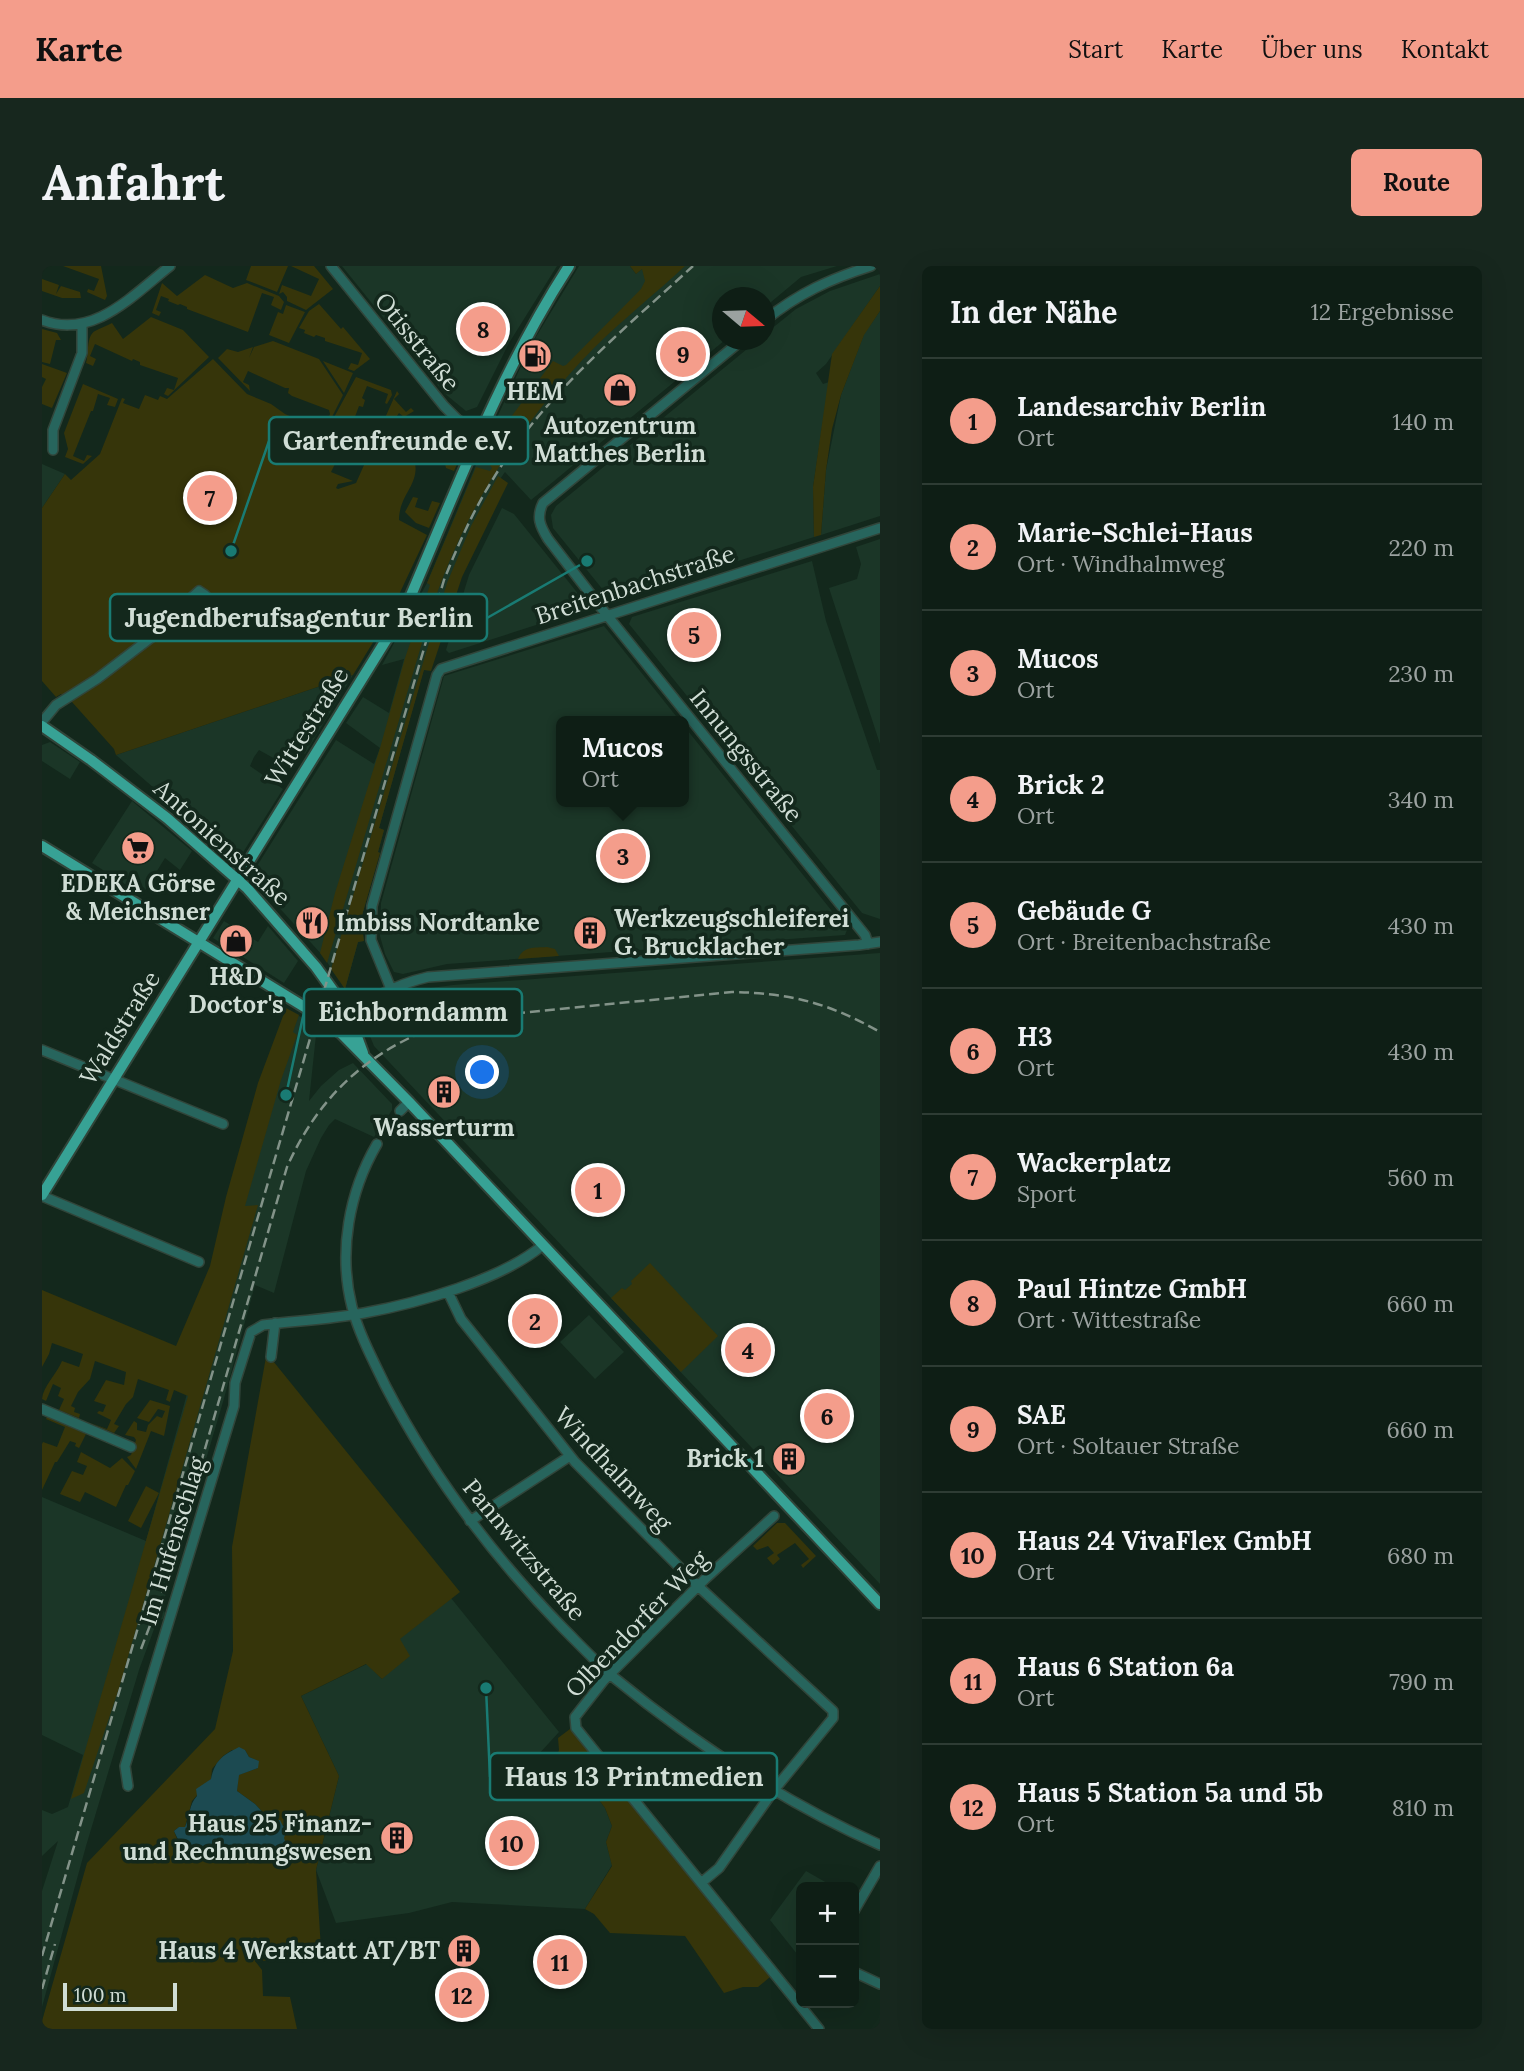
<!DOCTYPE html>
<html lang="de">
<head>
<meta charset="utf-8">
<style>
  :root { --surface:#0e1e15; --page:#17271e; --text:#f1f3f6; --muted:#9ba2a0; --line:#2e3c34; --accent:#f49d8b }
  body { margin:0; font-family:Lora,serif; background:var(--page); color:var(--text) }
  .controls { position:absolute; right:21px; bottom:21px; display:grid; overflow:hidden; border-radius:10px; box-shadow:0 7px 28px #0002 }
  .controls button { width:63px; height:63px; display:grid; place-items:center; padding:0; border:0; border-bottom:2px solid var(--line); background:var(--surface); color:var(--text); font:35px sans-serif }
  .compass { position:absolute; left:670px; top:21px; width:63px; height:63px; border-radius:50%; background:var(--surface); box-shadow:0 7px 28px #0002; rotate:109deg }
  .scale { position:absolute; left:21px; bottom:18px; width:114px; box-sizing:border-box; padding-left:7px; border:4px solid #d0ddd5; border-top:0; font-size:19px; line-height:24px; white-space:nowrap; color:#d0ddd5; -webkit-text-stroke:5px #13281c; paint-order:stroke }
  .you { position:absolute; left:441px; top:807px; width:24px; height:24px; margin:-18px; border:5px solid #fff; border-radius:50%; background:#1a73e8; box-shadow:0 0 0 10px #1a73e833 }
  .badge { display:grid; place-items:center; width:46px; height:46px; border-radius:50%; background:var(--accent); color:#111; font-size:23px; font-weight:700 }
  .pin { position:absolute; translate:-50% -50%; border:4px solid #fff; box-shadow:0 2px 7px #0006 }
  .popup { position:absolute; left:514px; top:450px; width:133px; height:91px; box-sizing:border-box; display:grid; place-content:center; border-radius:10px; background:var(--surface); filter:drop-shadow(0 2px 5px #0005); font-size:23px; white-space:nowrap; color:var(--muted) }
  .popup b { font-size:26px; color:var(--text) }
  .popup::after { content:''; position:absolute; left:50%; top:100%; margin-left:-14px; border:14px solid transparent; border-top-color:var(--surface) }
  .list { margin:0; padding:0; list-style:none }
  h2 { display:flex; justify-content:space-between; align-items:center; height:91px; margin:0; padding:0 28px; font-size:30px }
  h2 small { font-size:23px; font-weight:400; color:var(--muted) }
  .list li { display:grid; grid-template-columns:46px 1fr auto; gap:21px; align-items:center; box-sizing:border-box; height:126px; padding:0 28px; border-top:2px solid var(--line) }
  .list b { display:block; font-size:26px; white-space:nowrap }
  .list p { margin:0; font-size:23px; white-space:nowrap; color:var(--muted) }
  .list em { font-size:23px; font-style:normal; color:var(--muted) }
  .map { position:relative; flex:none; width:838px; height:1763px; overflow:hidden; border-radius:10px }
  header { display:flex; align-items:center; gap:42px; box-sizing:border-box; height:98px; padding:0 35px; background:var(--accent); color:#111 }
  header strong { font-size:33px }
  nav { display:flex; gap:38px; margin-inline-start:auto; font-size:24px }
  .intro { display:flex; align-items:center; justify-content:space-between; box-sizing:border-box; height:168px; padding:0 42px }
  h1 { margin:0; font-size:49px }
  .button { padding:18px 32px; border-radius:10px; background:var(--accent); color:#111; font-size:24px; font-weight:700 }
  main { display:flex; gap:42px; padding:0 42px }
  aside { flex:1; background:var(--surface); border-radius:10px; box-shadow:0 7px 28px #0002 }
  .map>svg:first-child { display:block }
  .built { fill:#1b3627 }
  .green { fill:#36350a; fill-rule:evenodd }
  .water { fill:#1c4a51 }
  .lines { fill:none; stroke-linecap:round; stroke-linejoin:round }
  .minor-casing { stroke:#31453a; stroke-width:12 }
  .major-casing { stroke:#31453a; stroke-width:14 }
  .minor { stroke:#27655d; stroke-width:9 }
  .major { stroke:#37a295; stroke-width:10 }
  .rail { stroke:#839389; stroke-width:2.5; stroke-dasharray:10 5; stroke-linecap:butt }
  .labels { text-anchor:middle; stroke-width:7; stroke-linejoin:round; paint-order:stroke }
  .street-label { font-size:24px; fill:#d0ddd5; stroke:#13281c }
  .poi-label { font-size:24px; font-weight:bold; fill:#d0ddd5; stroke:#13281c }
  .leader { fill:none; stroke:#197b73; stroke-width:2.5 }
  .callout-dot { fill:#197b73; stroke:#13281c; stroke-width:2.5 }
  .callout { fill:#13281c; stroke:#197b73; stroke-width:2.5 }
  .callout-label { font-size:26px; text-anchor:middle; font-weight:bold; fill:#d0ddd5 }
</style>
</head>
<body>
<header>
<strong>Karte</strong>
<nav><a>Start</a><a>Karte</a><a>Über uns</a><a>Kontakt</a></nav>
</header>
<div class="intro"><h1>Anfahrt</h1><a class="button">Route</a></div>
<main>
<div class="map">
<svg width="838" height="1763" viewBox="0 0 838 1763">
  <rect width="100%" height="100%" fill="#13281c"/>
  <!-- built -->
  <path class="built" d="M300,0H515L467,77L435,141L424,145L402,127Z
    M537,0H588L594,8L603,0H795L759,11L723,41L722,32H680V74H683L489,234L463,206L458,213L382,403L337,562L342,564L336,586L338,587L319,653L322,675L316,676L303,723L281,690L213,615L210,608L294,474L332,498L338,482L304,457L321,431L347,447L362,393L340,399L385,317L443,177L489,79Z
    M838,8V20L784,98L774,107L781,118L787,116L771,221L772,271L570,335L511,262L509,249L514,240L716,74H722L723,68L754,43L788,25Z
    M838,45V250L779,269L784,204L799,129L822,68Z
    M0,198L23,208L0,242Z
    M460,242L472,248L546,340L544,343L407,387L404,384L427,309Z
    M838,273V478L787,322L815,313L819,298L814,281Z
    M770,295L784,355L835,504H838V653L820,647L587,358L590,351Z
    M562,360L638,455H520V536H642V460L805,664L803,669L405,698L361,708L352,706L343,688L338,670L339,637L402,410Z
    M311,409L263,488L246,477L235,494L217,484L212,491L208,500L241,523L200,588L189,589L74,489Z
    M8,476L38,496L28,513L0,495V479Z
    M90,535L150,585L138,604L123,592L100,629L50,597Z
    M182,655L216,676L226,660L256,695L242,717L171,672Z
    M838,687V1318L332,780L325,763L327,747L367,726L381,723L411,719Z
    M251,747L277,760L274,769L267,835L279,820L297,804L311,797L350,838V844L332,871L293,853L287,859L279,872L264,905L232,1027L213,1019L181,1136L120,1341L123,1347L121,1353L115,1355L97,1404L44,1580L0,1741V1625L16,1575L0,1590V1544L10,1548L26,1541L41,1489L0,1469V1231L104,1275Z
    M547,1049L582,1086L553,1113L518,1076Z
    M409,1332L517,1466L496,1489L511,1502L545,1518L563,1542L570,1560L564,1576L570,1599L543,1643L410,1636L367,1647L294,1657L274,1604L297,1510L259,1430L325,1398L340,1413L357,1373Z
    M764,1605L792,1621H759V1693L728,1654Z"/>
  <!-- green -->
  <path class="green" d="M21,0H59L65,30L63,34L45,26L46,23L52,25L57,13Z
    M209,0H246L235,26L204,14Z
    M249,0H272L291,23L264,44L245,35V31L241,26L237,28L240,19L269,30L277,13Z
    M588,0H643C613,28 580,54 552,82C481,154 426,238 393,333L285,697L278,687L293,627L338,482L363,392L388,319L385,317L434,201L448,205L450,202L440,187L443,177L448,179L511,95L521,100L524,99L599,23L603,15L600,3L594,8Z
    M163,9L191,22L205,17L237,30L242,36L239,44L229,39L232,31L220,27L206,66L145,43V41L138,38L136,39L126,35L127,33L119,30L114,44L119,46L117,50L110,47L120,17L135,30Z
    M0,13L17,19L14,28L19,20L38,26L39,32H20L0,25Z
    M838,20V45L822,69L799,129L790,163L784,204L779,269L772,271L771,221L790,88Z
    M277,38L299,63L301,61L328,93L312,105L306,103L309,97L316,99L320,87L283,75V72L274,69L272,71L262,67L263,64L257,62L267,45Z
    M244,39L263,46L247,77L227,69L236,46L241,48Z
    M109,51L141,64L167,91L126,130L122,128L125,122L132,124L136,112L98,99V96L91,93L90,95L53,78L48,90L54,93L51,100L44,97C47,88 44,70 53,65C58,62 65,60 70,57L81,73Z
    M0,63L15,67L19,74H14L8,98L0,96Z
    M231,75L277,93L301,129L285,161H283L288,148L287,144L250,130L246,127L247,122H243L206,105L201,116L207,119L208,125L176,92L185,83L196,86L211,81L207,92L212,81Z
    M171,93L205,128L229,138L243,148L284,166L314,111L349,124L350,129L345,138L343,137L346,128L325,120L320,132L323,134L321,141L317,140L295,199L293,198L289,206L311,215L296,218L294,222L296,223L314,217L355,125L357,128L352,133L364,146L369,142L372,145L362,151L357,147L331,186L348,197L363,174C390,215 357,222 357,254L385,269L346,352L311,409L74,489L72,483L30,436L19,428L14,431L0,415V242L23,208L29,214L58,188L80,132L83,133L81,137L97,143L103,129L116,134L118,130L125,133Z
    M281,95L311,107L302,127Z
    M0,98L25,107L10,142L0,138V121L4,113L0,111Z
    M41,118L76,133L73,141L65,139L68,132L56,128L51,145H49L31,190L42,195L45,189L50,190L41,198L23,191L26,183L22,167Z
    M394,169L399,172H411L421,185L412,205L404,202L401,189L412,185L411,180L400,183Z
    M456,210L466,217L420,311L389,405L382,404L337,562L342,564L336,586L338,587L319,653L322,675L316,676L303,723L289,703L405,317L429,260Z
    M371,231L376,232L373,241L386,245L390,235L398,237L387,262L374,257L363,246Z
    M505,681L513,683L517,690L476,693C481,680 492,682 505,681Z
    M244,742L257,749L251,766L255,769L239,814L203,940L216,939L77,1422L42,1527L29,1533L146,1130L132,1124L128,1136L124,1134L127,1124L96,1113L91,1131L84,1138L72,1158L77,1160L72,1167L46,1156L65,1163L69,1154L55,1147L57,1145L61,1146L64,1139L52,1135L64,1114L82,1119L84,1106L53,1095L48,1113L36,1126L29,1140L33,1142L32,1146L38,1148L37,1152L17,1144L22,1133L16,1130L19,1122L11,1118L4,1135L0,1133C1,1120 15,1108 20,1095L37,1101L41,1088L10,1077L7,1088L0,1101V1024L134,1080L168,1000L184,931L216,817Z
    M608,997L676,1070L639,1106L569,1032L580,1022L583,1024L590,1018L589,1015Z
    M227,1090L418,1326L358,1373L368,1390L340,1413L324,1398L259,1430L297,1510L274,1604L279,1683L273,1694L213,1695L220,1704L221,1730L248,1731L255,1763H0V1755L45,1597L173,1463L191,1385L190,1281L224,1091ZM190,1484H203L207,1491L216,1495V1502L196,1509L195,1525L213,1538L228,1554L248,1562L225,1593L219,1596L192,1592L181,1581L164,1582L155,1585L137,1578L132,1565L137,1561H143L150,1535L169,1513L170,1503L181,1490Z
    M108,1134L128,1140L122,1170L109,1165L94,1203L85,1191L89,1189L94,1174L92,1171L83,1169L92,1155L95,1157V1164L104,1166L106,1159L115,1150L120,1152L123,1145L116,1143L107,1156L95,1152Z
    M5,1151L44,1168L37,1182L33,1180L34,1177L28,1175L15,1196H13L0,1224V1178L1,1176L15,1181L23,1161L4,1153Z
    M39,1186L68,1202L80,1192L93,1205L86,1219H84L74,1241L43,1226L38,1236L18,1228L30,1205L41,1209L45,1200L35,1196Z
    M104,1220L117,1227L99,1262L86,1255Z
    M735,1257H743L774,1290L761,1302L759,1299L767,1293L753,1277L735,1289L738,1293L731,1299L725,1292L732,1287L726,1280L715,1284L711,1280Z
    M528,1463L728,1711L716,1721H701L682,1727L643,1670L568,1667L552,1648L543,1643L570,1600L564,1576L570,1560L563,1542L545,1518L511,1502L517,1484L516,1472Z"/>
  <!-- water -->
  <path class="water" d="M197,1481L203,1484L207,1491L217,1495L216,1502L197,1509L195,1525L213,1538L228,1554H238L241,1560L249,1563L244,1566L242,1572L243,1575L238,1589C231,1590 228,1592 222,1595C207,1602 191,1590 180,1581L141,1584L132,1565L137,1561H143C148,1550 147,1538 155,1530L154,1523L169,1513C173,1495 179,1490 197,1481Z"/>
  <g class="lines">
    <!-- minor casing -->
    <g class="minor-casing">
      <path id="minor" d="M289,0L402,140L416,154L439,167
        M0,54C51,74 91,29 128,0
        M722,55C757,27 788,13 829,0
        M700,74L501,237C494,251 498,260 506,273L564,348L823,669L826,678
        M11,184V164L40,87V59
        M157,325L163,329L167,335L158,344L154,345L146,335Z
        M0,456L14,439L55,413L149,341
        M349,723L329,674L330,640L395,409L399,403L838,262
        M294,762C319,737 351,719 386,711L817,679L838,676
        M0,784L181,858
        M358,845L367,836
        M335,878C307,926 296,986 310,1041C317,1068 331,1094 343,1119C389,1208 451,1290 521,1362C537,1378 553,1395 570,1410C652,1477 741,1536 838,1579
        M0,930L157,996
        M406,1026L419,1053L533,1196L656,1320L791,1445V1452L732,1524L677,1602L659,1617
        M229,1091L233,1057
        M0,1143L89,1181
        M732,1250L663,1313L562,1414L533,1451L534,1462L777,1763
        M428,1255L528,1190
        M86,1520L83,1500L192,1140L193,1117L209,1066L221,1059C254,1055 289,1053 322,1047C376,1037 459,1014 501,979
        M812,1645L838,1600
        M812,1706L838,1718"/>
    </g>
    <!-- major casing -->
    <g class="major-casing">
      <path id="major" d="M0,460L49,494L125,552L205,622L274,701L292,726L307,749L321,787
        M0,580L269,745L300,768L367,836L838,1338
        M0,929L354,358L367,334C416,219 459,105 527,0"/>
    </g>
    <!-- minor -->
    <use href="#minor" class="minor"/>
    <!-- major -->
    <use href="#major" class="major"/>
    <!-- rail -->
    <path class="rail" d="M99,1383L123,1320L245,901C280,823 335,778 416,753L690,726C748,727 787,737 838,766
      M0,1690L402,314C416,279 431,245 451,213C502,129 579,66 651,0
      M0,1723L13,1678"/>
  </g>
  <!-- icons -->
  <defs>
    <g id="fuel-disc" transform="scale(1.75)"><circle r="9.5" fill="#f49d8b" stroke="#13281c"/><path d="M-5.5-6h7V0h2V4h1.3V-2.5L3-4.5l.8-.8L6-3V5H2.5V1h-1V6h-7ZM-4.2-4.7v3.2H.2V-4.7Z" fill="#111"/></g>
    <g id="shop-disc" transform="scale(1.75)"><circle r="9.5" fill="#f49d8b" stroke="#13281c"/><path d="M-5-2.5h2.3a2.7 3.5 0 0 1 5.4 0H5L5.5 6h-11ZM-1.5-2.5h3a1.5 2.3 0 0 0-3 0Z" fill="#111"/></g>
    <g id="supermarket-disc" transform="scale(1.75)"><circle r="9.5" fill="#f49d8b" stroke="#13281c"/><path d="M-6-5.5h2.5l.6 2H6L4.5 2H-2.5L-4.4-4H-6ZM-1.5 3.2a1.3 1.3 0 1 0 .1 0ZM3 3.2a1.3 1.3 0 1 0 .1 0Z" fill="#111"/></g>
    <g id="restaurant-disc" transform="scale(1.75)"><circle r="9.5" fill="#f49d8b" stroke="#13281c"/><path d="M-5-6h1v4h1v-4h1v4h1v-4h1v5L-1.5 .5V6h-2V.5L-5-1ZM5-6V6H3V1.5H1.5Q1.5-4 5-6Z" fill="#111"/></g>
    <g id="building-disc" transform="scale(1.75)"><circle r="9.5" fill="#f49d8b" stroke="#13281c"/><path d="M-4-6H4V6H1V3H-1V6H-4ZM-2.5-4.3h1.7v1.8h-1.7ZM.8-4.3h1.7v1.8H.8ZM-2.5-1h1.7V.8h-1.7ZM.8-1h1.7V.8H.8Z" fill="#111"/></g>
  </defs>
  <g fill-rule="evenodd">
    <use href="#fuel-disc" x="493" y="90"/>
    <use href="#shop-disc" x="578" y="124"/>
    <use href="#supermarket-disc" x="96" y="582"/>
    <use href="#restaurant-disc" x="270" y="657"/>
    <use href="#building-disc" x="548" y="667"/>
    <use href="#shop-disc" x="194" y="675"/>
    <use href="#building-disc" x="402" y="826"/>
    <use href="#building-disc" x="747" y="1193"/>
    <use href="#building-disc" x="355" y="1572"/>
    <use href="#building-disc" x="422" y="1685"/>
  </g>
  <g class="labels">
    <!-- street labels -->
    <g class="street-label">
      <text transform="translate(375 76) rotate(51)" y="8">Otisstraße</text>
      <text transform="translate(593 319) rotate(-18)" y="8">Breitenbachstraße</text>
      <text transform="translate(265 461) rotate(-58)" y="8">Wittestraße</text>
      <text transform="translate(704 490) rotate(51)" y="8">Innungsstraße</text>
      <text transform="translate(180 577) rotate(42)" y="8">Antonienstraße</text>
      <text transform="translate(78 762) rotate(-58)" y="8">Waldstraße</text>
      <text transform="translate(571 1203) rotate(47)" y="8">Windhalmweg</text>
      <text transform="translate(131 1275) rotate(-73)" y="8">Im Hufenschlag</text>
      <text transform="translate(482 1284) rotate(50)" y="8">Pannwitzstraße</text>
      <text transform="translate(595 1358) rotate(-46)" y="8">Olbendorfer Weg</text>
    </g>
    <!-- poi labels -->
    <g class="poi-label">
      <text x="493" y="134">HEM</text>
      <text x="578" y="168">Autozentrum<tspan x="578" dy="28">Matthes Berlin</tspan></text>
      <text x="96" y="626">EDEKA Görse<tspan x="96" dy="28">&amp; Meichsner</tspan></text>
      <text x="572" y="661" text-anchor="start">Werkzeugschleiferei<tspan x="572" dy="28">G. Brucklacher</tspan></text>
      <text x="294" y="665" text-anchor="start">Imbiss Nordtanke</text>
      <text x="194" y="719">H&amp;D<tspan x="194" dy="28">Doctor's</tspan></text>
      <text x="402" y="870">Wasserturm</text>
      <text x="722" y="1201" text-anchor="end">Brick 1</text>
      <text x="330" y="1566" text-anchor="end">Haus 25 Finanz-<tspan x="330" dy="28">und Rechnungswesen</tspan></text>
      <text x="398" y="1693" text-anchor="end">Haus 4 Werkstatt AT/BT</text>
    </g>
  </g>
  <!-- callouts -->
  <path class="leader" d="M189 285L227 175M545 295L445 352M244 829L262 746M444 1422L448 1511"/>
  <g class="callout-dot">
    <circle cx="189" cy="285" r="7"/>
    <circle cx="545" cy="295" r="7"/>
    <circle cx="244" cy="829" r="7"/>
    <circle cx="444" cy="1422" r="7"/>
  </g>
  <g class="callout">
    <rect x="227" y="151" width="259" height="47" rx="7"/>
    <rect x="68" y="328" width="377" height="47" rx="7"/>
    <rect x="262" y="723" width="218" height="47" rx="7"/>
    <rect x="448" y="1487" width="287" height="47" rx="7"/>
  </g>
  <g class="callout-label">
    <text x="356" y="184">Gartenfreunde e.V.</text>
    <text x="257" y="361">Jugendberufsagentur Berlin</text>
    <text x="371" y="755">Eichborndamm</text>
    <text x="592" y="1520">Haus 13 Printmedien</text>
  </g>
</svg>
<div class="controls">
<button>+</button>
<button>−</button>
</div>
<svg class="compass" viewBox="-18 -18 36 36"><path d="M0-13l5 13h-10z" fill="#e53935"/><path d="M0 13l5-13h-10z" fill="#9ba2a0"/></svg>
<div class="scale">100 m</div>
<div class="you"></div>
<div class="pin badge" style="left:556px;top:924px">1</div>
<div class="pin badge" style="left:493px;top:1055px">2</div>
<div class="pin badge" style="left:581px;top:590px">3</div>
<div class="popup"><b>Mucos</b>Ort</div>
<div class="pin badge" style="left:706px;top:1084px">4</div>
<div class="pin badge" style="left:652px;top:369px">5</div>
<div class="pin badge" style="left:785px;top:1150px">6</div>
<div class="pin badge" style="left:168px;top:232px">7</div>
<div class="pin badge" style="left:441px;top:63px">8</div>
<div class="pin badge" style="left:641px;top:88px">9</div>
<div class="pin badge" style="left:470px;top:1577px">10</div>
<div class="pin badge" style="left:518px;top:1696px">11</div>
<div class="pin badge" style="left:420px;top:1729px">12</div>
</div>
<aside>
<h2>In der Nähe<small>12 Ergebnisse</small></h2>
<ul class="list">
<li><span class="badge">1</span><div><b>Landesarchiv Berlin</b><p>Ort</p></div><em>140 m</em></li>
<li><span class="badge">2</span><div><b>Marie-Schlei-Haus</b><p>Ort · Windhalmweg</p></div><em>220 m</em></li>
<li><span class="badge">3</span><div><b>Mucos</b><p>Ort</p></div><em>230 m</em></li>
<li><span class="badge">4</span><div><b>Brick 2</b><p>Ort</p></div><em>340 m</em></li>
<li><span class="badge">5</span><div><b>Gebäude G</b><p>Ort · Breitenbachstraße</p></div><em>430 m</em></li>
<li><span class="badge">6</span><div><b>H3</b><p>Ort</p></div><em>430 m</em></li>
<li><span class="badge">7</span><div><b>Wackerplatz</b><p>Sport</p></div><em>560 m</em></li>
<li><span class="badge">8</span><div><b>Paul Hintze GmbH</b><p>Ort · Wittestraße</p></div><em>660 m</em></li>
<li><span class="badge">9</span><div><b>SAE</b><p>Ort · Soltauer Straße</p></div><em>660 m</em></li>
<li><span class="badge">10</span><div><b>Haus 24 VivaFlex GmbH</b><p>Ort</p></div><em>680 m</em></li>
<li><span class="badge">11</span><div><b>Haus 6 Station 6a</b><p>Ort</p></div><em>790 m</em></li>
<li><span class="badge">12</span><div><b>Haus 5 Station 5a und 5b</b><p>Ort</p></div><em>810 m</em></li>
</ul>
</aside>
</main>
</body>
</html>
